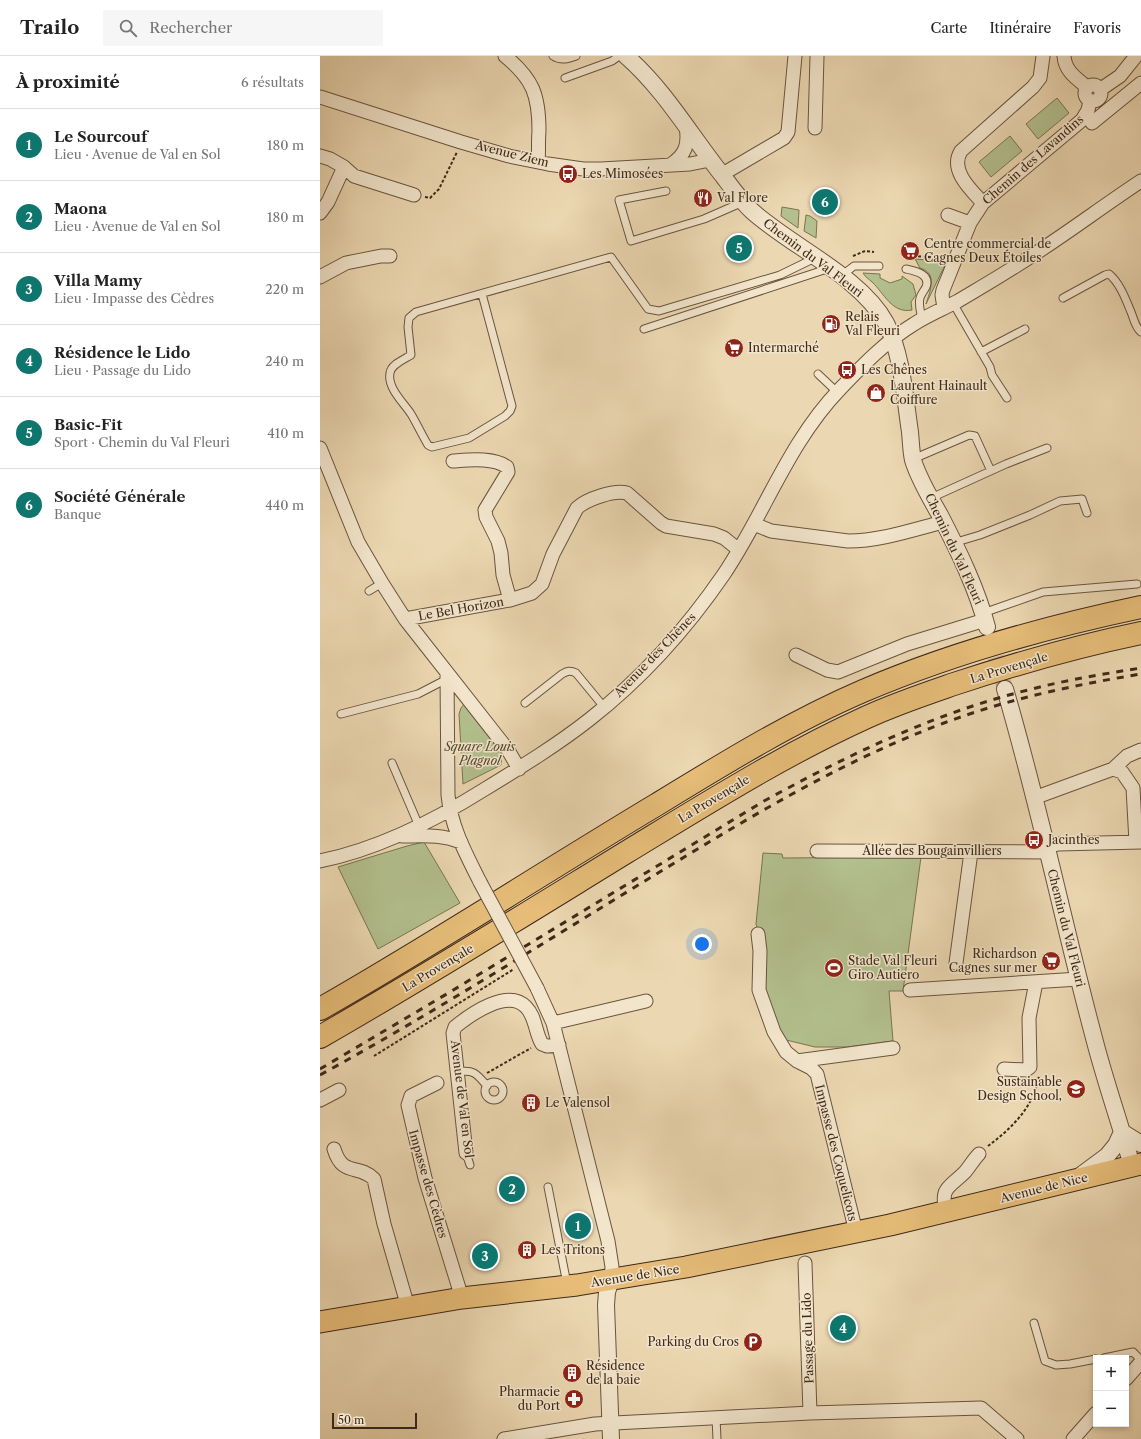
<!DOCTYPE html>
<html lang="fr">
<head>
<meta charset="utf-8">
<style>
  :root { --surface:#fff; --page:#f6f6f6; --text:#222; --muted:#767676; --line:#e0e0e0; --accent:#0f766e }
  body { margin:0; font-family:"Libre Caslon Text",serif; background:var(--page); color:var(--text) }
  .controls { position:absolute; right:12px; bottom:12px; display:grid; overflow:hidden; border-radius:0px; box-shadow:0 2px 6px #0003 }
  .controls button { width:36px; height:36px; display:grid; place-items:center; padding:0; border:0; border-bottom:1px solid var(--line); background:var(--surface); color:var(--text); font:20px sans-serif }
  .scale { position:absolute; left:12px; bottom:10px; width:85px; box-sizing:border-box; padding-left:4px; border:2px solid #3f2918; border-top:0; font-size:11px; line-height:14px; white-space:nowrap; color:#3f2918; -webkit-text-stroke:3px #f2e5cc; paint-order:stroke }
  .you { position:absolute; left:382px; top:888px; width:14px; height:14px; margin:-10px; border:3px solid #fff; border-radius:50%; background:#1a73e8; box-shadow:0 0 0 6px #1a73e833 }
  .badge { display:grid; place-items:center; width:26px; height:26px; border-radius:50%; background:var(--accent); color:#fff; font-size:13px; font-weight:700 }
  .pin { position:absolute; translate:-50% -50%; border:2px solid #fff; box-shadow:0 1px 4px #0006 }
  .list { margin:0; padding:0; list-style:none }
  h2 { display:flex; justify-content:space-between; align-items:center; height:52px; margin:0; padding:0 16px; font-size:17px }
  h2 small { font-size:13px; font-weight:400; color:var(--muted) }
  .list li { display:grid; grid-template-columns:26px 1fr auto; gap:12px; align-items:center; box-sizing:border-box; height:72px; padding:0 16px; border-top:1px solid var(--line) }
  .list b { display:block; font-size:15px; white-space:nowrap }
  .list p { margin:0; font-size:13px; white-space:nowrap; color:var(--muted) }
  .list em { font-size:13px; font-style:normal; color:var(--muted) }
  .icon { flex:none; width:22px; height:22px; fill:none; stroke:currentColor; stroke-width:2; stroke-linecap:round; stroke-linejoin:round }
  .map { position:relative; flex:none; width:821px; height:1383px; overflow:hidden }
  header { display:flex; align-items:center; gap:24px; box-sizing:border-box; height:56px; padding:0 20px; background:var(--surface); border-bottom:1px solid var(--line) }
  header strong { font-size:19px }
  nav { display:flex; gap:22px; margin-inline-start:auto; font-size:14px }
  .search { width:280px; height:36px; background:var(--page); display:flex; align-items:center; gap:10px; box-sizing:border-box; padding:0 14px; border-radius:0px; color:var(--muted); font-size:15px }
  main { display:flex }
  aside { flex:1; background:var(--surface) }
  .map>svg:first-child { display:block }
  .green { fill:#b3bf8e; stroke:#797453 }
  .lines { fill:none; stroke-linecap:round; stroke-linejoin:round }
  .tertiary-tunnel { stroke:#c9b492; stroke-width:16; stroke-dasharray:16 8; stroke-linecap:butt }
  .service-casing { stroke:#6a543e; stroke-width:9 }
  .minor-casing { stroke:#6a543e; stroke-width:15 }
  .tertiary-casing { stroke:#6a543e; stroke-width:18 }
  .primary-casing { stroke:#3f2918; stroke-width:23 }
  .motorway-casing { stroke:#3f2918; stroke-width:24 }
  .path { stroke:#3f2918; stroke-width:2; stroke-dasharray:3 2; stroke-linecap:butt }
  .service { stroke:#f2e5cc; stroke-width:7 }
  .minor { stroke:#f2e5cc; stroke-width:13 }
  .tertiary { stroke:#f2e5cc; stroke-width:16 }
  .primary { stroke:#e6bc78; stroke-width:21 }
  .motorway { stroke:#e6bc78; stroke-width:22 }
  .rail { stroke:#3f2918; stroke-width:3; stroke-dasharray:7 7; stroke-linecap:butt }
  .minor-bridge-casing { stroke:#6a543e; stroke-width:15; stroke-linecap:butt }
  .minor-bridge { stroke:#f2e5cc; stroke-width:13 }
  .labels { text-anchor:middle; stroke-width:3; stroke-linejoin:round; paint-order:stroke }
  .street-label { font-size:12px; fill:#3f2918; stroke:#f2e5cc }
  .poi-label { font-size:12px; fill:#3f2918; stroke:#f2e5cc; text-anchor:start }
  .park-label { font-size:12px; font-style:italic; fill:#564730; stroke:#f2e5cc }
</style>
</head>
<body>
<header>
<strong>Trailo</strong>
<div class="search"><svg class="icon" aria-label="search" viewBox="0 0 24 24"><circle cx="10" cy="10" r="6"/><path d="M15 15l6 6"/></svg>Rechercher</div>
<nav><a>Carte</a><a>Itinéraire</a><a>Favoris</a></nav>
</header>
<main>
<aside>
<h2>À proximité<small>6 résultats</small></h2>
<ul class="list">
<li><span class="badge">1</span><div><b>Le Sourcouf</b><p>Lieu · Avenue de Val en Sol</p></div><em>180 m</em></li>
<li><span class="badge">2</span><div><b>Maona</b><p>Lieu · Avenue de Val en Sol</p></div><em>180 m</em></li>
<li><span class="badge">3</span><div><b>Villa Mamy</b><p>Lieu · Impasse des Cèdres</p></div><em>220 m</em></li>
<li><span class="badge">4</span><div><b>Résidence le Lido</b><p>Lieu · Passage du Lido</p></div><em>240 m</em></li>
<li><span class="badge">5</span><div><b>Basic-Fit</b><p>Sport · Chemin du Val Fleuri</p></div><em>410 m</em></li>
<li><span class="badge">6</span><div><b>Société Générale</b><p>Banque</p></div><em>440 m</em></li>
</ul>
</aside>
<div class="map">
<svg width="821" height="1383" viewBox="0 0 821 1383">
  <rect width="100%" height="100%" fill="#ebd7b1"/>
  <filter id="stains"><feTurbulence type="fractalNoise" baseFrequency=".005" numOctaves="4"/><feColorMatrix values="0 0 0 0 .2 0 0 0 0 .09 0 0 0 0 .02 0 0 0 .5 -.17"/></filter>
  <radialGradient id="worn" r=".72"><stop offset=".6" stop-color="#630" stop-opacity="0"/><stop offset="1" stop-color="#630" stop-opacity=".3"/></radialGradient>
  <!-- green -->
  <path class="green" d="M737,42L749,57L718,83L706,68Z
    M690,80L702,95L671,121L659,106Z
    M462,151L479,154L478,172L461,160Z
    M486,159L490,160L497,165L496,182L484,175Z
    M595,203L621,205L626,207L606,248C610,235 618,217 600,212Z
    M543,217L560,218V222L570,227L582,223V220L593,228L596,239L591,246L592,254C572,258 564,237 552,226C549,223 545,221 543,217Z
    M145,647L182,696L181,709L143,728L139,658L141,652Z
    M104,786L140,847L58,893L18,811L87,790Z
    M443,797L462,798L463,802L601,801L583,935H569L573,985L527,991H495L458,982L442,933L443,890L436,868Z"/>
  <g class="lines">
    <!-- tertiary-tunnel -->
    <path class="tertiary-tunnel" d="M669,578L685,633"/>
    <!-- service casing -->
    <g class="service-casing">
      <path id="service" d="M233,0C241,5 248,3 256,0
        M245,22L292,5L299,0
        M346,135L299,144L311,185L384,163L423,146
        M586,213C595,215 611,218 606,231C604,235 601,238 600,242C598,249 601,257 602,264
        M521,220L534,210H559
        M162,238L192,350L190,355L185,360L149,382L112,391L108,389C102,379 97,368 91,358C84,347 67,332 70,317C71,308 85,303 91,299L88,271L89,262L96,256L291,201L328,253L339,255L460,219L495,202
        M743,242L785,219L789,218C800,227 806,244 811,256C814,263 815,271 821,276
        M633,247L670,311L672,319L687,342
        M324,273L510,212
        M661,296L705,273
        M498,318L517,336
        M593,403L649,379L655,380L671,415
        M611,442L686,408L727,392
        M633,487L660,479L710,459L740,445L762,443L767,457
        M49,535L62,527
        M663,557L723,536L817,528
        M205,647L242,618C247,615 250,614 256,617L284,651
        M21,658L98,638L127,623
        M72,707L99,770
        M137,1016C154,1013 157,1018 167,1030
        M165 1035a9 9 0 1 1 18 0a9 9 0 1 1-18 0Z
        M146,1097L150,1109
        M228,1131L247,1228
        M714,1267L725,1305L736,1309L750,1308L776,1303
        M784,1302L813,1296L821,1304
        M396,1362L397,1383"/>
    </g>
    <!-- minor casing -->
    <g class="minor-casing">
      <path id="minor" d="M185,0C213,23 219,39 219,75C218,85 219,96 218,106
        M744,0C745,15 756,22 767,31
        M765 37a8 8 0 1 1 16 0a8 8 0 1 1-16 0Z
        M781,33L800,20L816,0
        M0,41L141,86L189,100L228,108L263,113H281L370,108L390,104
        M772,67L821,27
        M495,72L497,0
        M0,100L10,103L24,111L34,120L94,139
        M350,109C366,99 369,88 366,70
        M401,119L464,82L468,76L475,0
        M663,147C651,134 629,114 641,95L713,31L720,22L723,0
        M0,157L8,146L24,111
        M628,159L650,167
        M0,221L26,207L61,200H70
        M624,252L622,239L623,234L650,167L663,147L762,64L768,54L770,45
        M0,392L38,486L62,527L85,563L188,694L199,713
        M434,468L451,475L528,485C560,485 592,474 623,466
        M190,544L212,537L222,528L233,498L257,452C267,443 293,434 307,437L341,467L346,470L394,478L404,482L419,494
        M85,563L190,544L183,519L181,497L178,485L166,461L165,454L188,416L187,411C174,401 148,404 133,405
        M476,599L507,614L518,616L587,588L665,564
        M127,618L128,739C131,771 146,798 160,826
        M793,713L807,700L821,694
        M714,742L793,713L802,716L813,732L816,786
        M82,780C104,780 120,778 141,786
        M726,791L738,788L821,786
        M497,795L728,796
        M0,805C59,793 114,765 165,733C201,711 237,689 270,663C321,623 367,572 404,518C445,457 468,387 520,333C542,310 566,285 594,268C608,259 623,253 638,245C658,233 679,221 699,208C741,182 780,152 821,125
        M438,878L440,895L439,934L454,976L466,996L477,1005L491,1012L497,1018L536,1176
        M636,907L651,796
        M217,932L233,967L288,1185L292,1211L291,1224
        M590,934L759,923
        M233,967L326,945
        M477,1005L573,992
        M684,1013L706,1014L710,1011L709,962L716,926
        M117,1027L91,1040L88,1049L105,1122L142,1242
        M0,1044L19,1034
        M14,1093C23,1122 38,1107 54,1123L64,1168L88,1251
        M146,1097L133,977L135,971C151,958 188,932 206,951C216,961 215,977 222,988L227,990L239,989
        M626,1156C620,1131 629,1132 645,1116C650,1110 654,1103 659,1098
        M485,1207L490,1357
        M806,1323L821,1306
        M184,1383L275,1368L490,1357L661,1352L697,1383
        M753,1383L776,1357"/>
    </g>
    <!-- tertiary casing -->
    <g class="tertiary-casing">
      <path id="tertiary" d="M306,0C345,34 371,80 403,120C412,132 421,145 432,155C472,191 540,220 566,267C582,297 585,343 590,376C591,386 591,395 593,404C599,424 611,443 621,461C639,496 657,533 667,571
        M685,633C719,748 743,866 774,982C785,1025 800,1067 812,1110
        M802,1076L821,1088
        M760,1120L787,1100L796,1089L802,1076
        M291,1224L287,1236L286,1249L291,1383"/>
    </g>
    <!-- primary casing -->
    <g class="primary-casing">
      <path id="primary" d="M0,1266L142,1242L257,1229L366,1211L570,1169L821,1108"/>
    </g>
    <!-- motorway casing -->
    <g class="motorway-casing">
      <path id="motorway" d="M0,953C114,888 224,816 336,749C403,708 471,666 543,635C632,597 726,571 821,551
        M0,981C103,922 204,859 305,797C384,749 463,699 547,661C575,648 605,638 634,628C695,608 758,590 821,577"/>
    </g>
    <!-- path -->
    <path class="path" d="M105,141L110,142L119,133L137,96
      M533,200L545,195L554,196
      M593,200L623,202
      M54,1000L194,913
      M167,1017L211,992
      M668,1090C691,1073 715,1050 719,1019"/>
    <!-- service -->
    <use href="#service" class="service"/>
    <!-- minor -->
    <use href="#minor" class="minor"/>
    <!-- tertiary -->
    <use href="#tertiary" class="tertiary"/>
    <!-- primary -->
    <use href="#primary" class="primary"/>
    <!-- motorway -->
    <use href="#motorway" class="motorway"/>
    <!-- rail -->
    <path class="rail" d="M0,1013L130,936L444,745C528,699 615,657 708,634C746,624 783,618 821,612
      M0,1019C115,956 226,885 338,817C430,761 522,705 624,667C688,643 754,629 821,618"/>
    <!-- minor-bridge casing -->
    <g class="minor-bridge-casing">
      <path id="minor-bridge" d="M160,826L217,932"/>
    </g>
    <!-- minor-bridge -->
    <use href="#minor-bridge" class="minor-bridge"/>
  </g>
  <!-- icons -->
  <defs>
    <g id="bus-disc" transform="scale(1)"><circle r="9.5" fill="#8f2418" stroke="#f2e5cc"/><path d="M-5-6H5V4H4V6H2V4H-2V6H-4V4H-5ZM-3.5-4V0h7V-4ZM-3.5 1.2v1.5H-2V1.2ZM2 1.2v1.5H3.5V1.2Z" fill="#fff"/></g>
    <g id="restaurant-disc" transform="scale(1)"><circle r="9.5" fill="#8f2418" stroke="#f2e5cc"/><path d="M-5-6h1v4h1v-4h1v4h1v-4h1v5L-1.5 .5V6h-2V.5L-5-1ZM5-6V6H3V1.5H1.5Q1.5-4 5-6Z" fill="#fff"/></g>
    <g id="supermarket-disc" transform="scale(1)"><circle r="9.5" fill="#8f2418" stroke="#f2e5cc"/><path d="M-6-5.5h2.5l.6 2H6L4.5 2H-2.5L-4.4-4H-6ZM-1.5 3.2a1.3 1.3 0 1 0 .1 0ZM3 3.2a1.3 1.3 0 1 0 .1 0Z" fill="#fff"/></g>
    <g id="fuel-disc" transform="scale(1)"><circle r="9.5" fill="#8f2418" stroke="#f2e5cc"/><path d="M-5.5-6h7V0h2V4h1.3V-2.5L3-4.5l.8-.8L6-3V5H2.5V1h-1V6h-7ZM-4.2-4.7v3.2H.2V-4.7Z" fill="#fff"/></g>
    <g id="shop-disc" transform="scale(1)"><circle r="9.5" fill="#8f2418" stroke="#f2e5cc"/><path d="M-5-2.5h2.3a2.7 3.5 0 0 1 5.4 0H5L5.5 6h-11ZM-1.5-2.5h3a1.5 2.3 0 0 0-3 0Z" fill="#fff"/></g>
    <g id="stadium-disc" transform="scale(1)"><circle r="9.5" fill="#8f2418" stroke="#f2e5cc"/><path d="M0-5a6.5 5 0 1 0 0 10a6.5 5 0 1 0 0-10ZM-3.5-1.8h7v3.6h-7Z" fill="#fff"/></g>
    <g id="university-disc" transform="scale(1)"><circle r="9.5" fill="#8f2418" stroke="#f2e5cc"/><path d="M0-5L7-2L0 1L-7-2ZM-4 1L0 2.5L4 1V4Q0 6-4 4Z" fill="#fff"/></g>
    <g id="building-disc" transform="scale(1)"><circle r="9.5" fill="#8f2418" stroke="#f2e5cc"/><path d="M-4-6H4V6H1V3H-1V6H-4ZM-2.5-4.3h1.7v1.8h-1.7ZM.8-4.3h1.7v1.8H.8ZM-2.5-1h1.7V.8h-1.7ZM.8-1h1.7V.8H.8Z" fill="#fff"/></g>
    <g id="parking-disc" transform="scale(1)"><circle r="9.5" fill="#8f2418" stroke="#f2e5cc"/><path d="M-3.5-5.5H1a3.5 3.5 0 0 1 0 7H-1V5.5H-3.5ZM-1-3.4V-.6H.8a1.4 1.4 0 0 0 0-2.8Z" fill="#fff"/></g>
    <g id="pharmacy-disc" transform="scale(1)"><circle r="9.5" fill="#8f2418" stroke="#f2e5cc"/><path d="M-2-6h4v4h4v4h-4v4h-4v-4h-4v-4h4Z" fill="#fff"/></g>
  </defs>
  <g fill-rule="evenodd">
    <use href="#bus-disc" x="248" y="118"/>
    <use href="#restaurant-disc" x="383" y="142"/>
    <use href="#supermarket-disc" x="590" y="195"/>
    <use href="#fuel-disc" x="511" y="268"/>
    <use href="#supermarket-disc" x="414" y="292"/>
    <use href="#bus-disc" x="527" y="314"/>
    <use href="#shop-disc" x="556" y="337"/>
    <use href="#bus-disc" x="714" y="784"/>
    <use href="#supermarket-disc" x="731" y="905"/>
    <use href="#stadium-disc" x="514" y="912"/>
    <use href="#university-disc" x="756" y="1033"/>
    <use href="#building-disc" x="211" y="1047"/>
    <use href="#building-disc" x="207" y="1194"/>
    <use href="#parking-disc" x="433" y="1286"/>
    <use href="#building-disc" x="252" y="1317"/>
    <use href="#pharmacy-disc" x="254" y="1343"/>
  </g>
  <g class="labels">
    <!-- street labels -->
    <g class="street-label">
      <text transform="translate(192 98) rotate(14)" y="4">Avenue Ziem</text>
      <text transform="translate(713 104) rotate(-41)" y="4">Chemin des Lavandins</text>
      <text transform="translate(493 202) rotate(37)" y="4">Chemin du Val Fleuri</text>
      <text transform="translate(634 493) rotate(65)" y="4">Chemin du Val Fleuri</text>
      <text transform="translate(141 553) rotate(-10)" y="4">Le Bel Horizon</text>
      <text transform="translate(335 599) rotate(-46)" y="4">Avenue des Chênes</text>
      <text transform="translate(689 612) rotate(-17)" y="4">La Provençale</text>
      <text transform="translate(394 743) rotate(-31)" y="4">La Provençale</text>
      <text x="612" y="799">Allée des Bougainvilliers</text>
      <text transform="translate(746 872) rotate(76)" y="4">Chemin du Val Fleuri</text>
      <text transform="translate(118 912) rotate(-31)" y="4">La Provençale</text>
      <text transform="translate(142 1043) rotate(83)" y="4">Avenue de Val en Sol</text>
      <text transform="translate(516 1097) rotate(76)" y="4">Impasse des Coquelicots</text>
      <text transform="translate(108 1128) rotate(74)" y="4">Impasse des Cèdres</text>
      <text transform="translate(724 1132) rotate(-14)" y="4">Avenue de Nice</text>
      <text transform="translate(315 1220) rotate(-9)" y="4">Avenue de Nice</text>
      <text transform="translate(488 1282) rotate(-92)" y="4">Passage du Lido</text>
    </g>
    <!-- poi labels -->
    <g class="poi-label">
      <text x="262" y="122">Les Mimosées</text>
      <text x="397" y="146">Val Flore</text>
      <text x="604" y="192">Centre commercial de<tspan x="604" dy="14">Cagnes Deux Étoiles</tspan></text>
      <text x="525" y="265">Relais<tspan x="525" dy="14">Val Fleuri</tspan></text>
      <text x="428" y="296">Intermarché</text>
      <text x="541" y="318">Les Chênes</text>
      <text x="570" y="334">Laurent Hainault<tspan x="570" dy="14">Coiffure</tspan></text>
      <text x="728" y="788">Jacinthes</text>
      <text x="717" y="902" text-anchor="end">Richardson<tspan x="717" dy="14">Cagnes sur mer</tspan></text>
      <text x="528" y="909">Stade Val Fleuri<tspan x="528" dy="14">Giro Autiero</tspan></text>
      <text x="742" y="1030" text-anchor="end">Sustainable<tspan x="742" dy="14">Design School,</tspan></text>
      <text x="225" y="1051">Le Valensol</text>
      <text x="221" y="1198">Les Tritons</text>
      <text x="419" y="1290" text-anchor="end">Parking du Cros</text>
      <text x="266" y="1314">Résidence<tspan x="266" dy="14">de la baie</tspan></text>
      <text x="240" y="1340" text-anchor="end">Pharmacie<tspan x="240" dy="14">du Port</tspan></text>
    </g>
    <!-- park labels -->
    <g class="park-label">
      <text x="160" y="695">Square Louis<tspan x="160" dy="14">Plagnol</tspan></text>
    </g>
  </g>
  <rect width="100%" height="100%" filter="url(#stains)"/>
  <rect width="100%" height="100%" fill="url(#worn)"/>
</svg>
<div class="controls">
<button>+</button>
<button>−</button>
</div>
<div class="scale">50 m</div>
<div class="you"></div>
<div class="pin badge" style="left:258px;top:1170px">1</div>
<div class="pin badge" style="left:192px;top:1133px">2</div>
<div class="pin badge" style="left:165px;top:1200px">3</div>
<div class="pin badge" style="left:523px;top:1272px">4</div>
<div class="pin badge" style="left:419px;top:192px">5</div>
<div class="pin badge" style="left:505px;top:146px">6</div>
</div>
</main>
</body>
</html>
